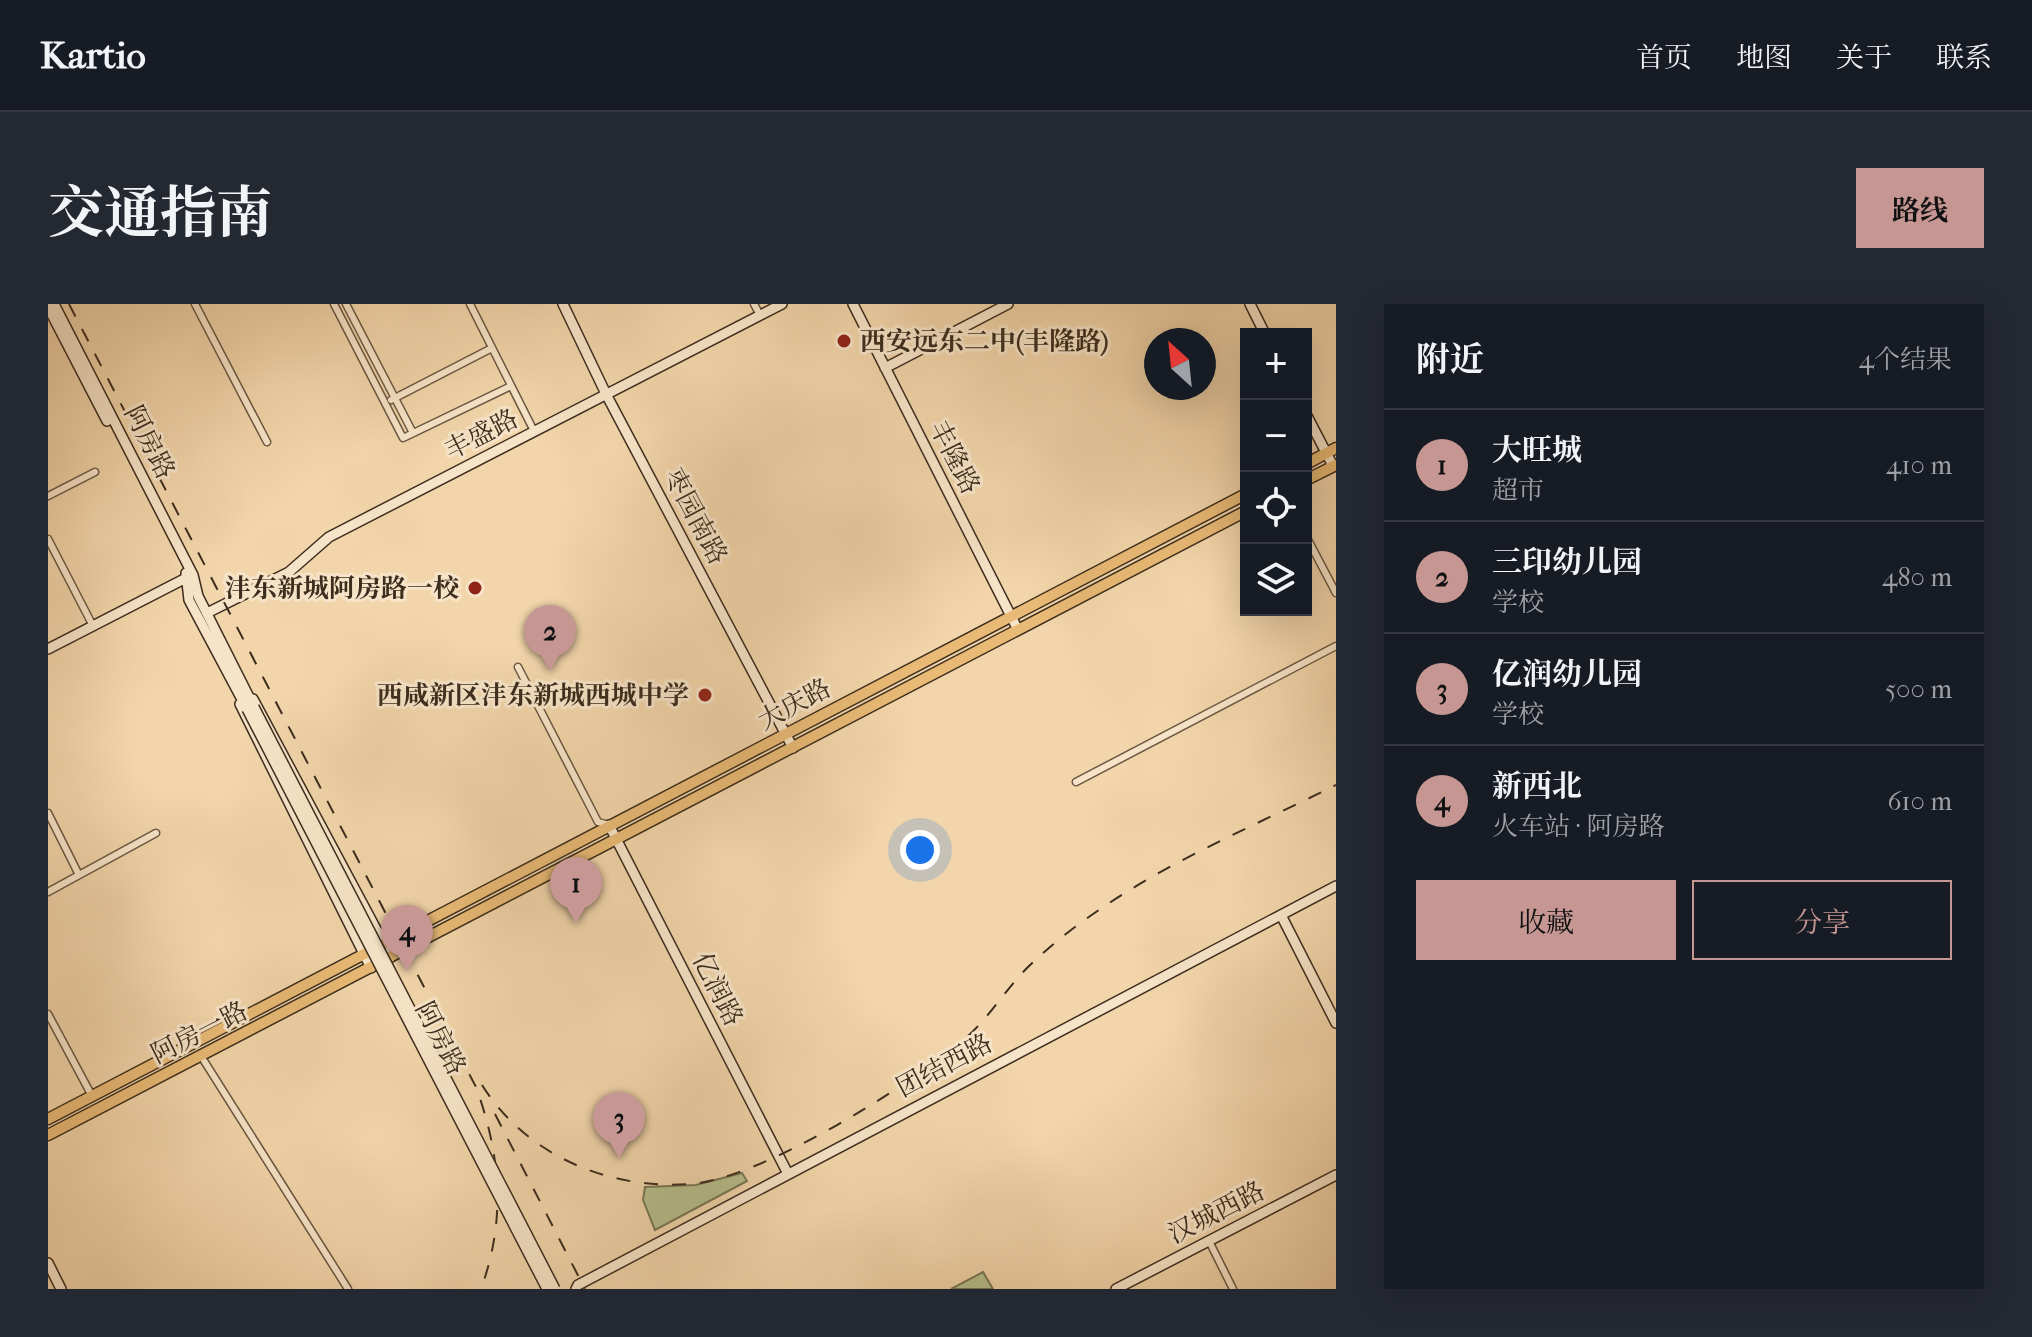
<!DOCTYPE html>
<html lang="zh">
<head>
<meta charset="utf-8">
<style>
  :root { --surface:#171b24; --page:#242831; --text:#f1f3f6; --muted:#9ea1a6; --line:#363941; --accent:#c59692 }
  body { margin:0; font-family:"IM FELL French Canon","Noto Serif SC",serif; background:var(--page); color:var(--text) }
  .controls { position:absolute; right:24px; top:24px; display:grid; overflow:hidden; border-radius:0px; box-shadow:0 8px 32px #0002 }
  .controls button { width:72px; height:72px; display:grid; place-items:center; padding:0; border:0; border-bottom:2px solid var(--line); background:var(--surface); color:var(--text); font:40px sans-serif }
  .compass { position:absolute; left:1096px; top:24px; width:72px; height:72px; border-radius:50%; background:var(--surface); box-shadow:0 8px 32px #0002; rotate:333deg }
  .you { position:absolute; left:872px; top:546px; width:28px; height:28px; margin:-20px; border:6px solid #fff; border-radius:50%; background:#1a73e8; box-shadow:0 0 0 12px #1a73e833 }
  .badge { display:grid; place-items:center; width:52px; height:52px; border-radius:50%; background:var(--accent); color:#111; font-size:26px; font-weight:700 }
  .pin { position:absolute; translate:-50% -66px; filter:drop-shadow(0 2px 4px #0008) }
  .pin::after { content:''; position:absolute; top:42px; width:28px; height:24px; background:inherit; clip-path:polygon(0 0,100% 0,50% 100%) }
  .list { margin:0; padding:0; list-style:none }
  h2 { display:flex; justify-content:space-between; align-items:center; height:104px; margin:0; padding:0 32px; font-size:34px }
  h2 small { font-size:26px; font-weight:400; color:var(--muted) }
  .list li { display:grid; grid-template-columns:52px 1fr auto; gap:24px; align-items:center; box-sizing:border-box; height:112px; padding:0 32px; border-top:2px solid var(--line) }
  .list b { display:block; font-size:30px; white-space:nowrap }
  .list p { margin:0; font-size:26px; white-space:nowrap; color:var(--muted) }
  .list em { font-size:26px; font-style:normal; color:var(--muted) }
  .actions { display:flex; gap:16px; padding:24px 32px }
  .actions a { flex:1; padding:18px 0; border:2px solid var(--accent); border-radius:0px; text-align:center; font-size:28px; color:var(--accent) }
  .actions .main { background:var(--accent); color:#111 }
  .icon { flex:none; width:44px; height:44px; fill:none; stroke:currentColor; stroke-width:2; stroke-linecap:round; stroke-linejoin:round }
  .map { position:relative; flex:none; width:1288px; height:985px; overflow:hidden; border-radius:0px }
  header { display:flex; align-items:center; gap:48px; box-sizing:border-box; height:112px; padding:0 40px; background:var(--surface); border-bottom:2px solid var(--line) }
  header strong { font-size:38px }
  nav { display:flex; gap:44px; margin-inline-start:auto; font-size:28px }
  .intro { display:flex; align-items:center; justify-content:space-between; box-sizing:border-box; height:192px; padding:0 48px }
  h1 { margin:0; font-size:56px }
  .button { padding:20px 36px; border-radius:0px; background:var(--accent); color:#111; font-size:28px; font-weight:700 }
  main { display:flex; gap:48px; padding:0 48px }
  aside { flex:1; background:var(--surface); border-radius:0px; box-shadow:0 8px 32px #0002 }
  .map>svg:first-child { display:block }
  .green { fill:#b6be8c; stroke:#797655; stroke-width:2 }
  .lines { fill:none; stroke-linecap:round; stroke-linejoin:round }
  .street-casing { stroke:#6a5741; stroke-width:9 }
  .secondary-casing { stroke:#3c2d1e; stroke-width:12 }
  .primary-casing { stroke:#3c2d1e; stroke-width:13 }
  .street { stroke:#f7e4c8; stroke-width:6 }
  .secondary { stroke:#f7e4c8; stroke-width:9 }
  .primary { stroke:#e9ba75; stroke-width:10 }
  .rail { stroke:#3c2d1e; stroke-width:2; stroke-dasharray:14 14; stroke-linecap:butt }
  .secondary-bridge-casing { stroke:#3c2d1e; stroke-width:12; stroke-linecap:butt }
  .secondary-bridge { stroke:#f7e4c8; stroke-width:9 }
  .poi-dot { fill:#8f2418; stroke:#f7e4c8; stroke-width:3 }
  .labels { text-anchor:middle; stroke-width:6; stroke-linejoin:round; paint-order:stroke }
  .poi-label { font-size:26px; font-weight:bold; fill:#3c2d1e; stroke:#f7e4c8; text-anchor:end }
  .street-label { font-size:26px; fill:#3c2d1e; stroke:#f7e4c8 }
</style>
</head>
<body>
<header>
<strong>Kartio</strong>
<nav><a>首页</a><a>地图</a><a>关于</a><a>联系</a></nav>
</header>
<div class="intro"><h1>交通指南</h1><a class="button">路线</a></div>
<main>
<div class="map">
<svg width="1288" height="985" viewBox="0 0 1288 985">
  <rect width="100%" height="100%" fill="#f2d5aa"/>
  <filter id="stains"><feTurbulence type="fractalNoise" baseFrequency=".0025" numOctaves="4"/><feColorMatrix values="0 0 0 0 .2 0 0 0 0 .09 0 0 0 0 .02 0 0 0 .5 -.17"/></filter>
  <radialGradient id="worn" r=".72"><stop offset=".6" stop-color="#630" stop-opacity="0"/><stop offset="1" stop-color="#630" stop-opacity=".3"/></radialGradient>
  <!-- green -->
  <path class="green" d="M694,869L699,877L607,926L595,896L597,883L648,881Z
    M935,968L945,985H903Z"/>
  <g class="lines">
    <!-- street casing -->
    <g class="street-casing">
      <path id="street" d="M147,0L219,138
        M286,0L355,134L463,82
        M298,0L365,129
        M422,0L486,127
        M706,0L712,11
        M343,96L444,44
        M0,192L47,168
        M1258,232L1288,289
        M0,235L45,322
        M470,363L550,518L561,521
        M1028,478L1288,342
        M0,509L31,571
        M0,588L108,529
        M0,710L44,792
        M153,752L300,985
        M1161,937L1185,985"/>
    </g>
    <!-- secondary casing -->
    <g class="secondary-casing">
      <path id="secondary" d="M6,0L145,271L150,292L206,403
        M515,0L558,90L745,444
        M805,0L970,326
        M1202,0L1217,30
        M0,3L59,117
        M837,64L960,0
        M1258,110L1285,162
        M138,269L141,296L199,405
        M159,309L241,268L281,233L734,0
        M0,345L142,272
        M205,395L343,653
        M192,400L323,664
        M561,521L739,868
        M1233,611L1288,719
        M0,959L13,985
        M528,985L530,981L1288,582
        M1068,985L1288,871"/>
    </g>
    <!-- primary casing -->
    <g class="primary-casing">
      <path id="primary" d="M1258,160L1288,144
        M1258,176L1288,161
        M0,815L1198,190
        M0,831L1198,207"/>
    </g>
    <!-- street -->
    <use href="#street" class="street"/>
    <!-- secondary -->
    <use href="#secondary" class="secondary"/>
    <!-- primary -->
    <use href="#primary" class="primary"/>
    <!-- rail -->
    <path class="rail" d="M21,0L428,783C453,852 458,916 433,985
      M434,781C478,851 560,886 642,880C710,876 860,783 913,738C938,718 955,689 977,666C998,645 1023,625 1048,608C1121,557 1208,521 1288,481
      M447,810L537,985"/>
    <!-- secondary-bridge casing -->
    <g class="secondary-bridge-casing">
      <path id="secondary-bridge" d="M206,403L507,985
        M199,405L499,985"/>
    </g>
    <!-- secondary-bridge -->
    <use href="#secondary-bridge" class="secondary-bridge"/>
  </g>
  <!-- markers -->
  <g class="poi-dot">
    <circle cx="796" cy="37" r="8"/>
    <circle cx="427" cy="284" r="8"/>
    <circle cx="657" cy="391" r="8"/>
  </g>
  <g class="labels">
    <!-- poi labels -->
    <g class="poi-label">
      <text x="812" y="46" text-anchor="start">西安远东二中(丰隆路)</text>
      <text x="411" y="293">沣东新城阿房路一校</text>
      <text x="641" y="400">西咸新区沣东新城西城中学</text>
    </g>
    <!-- street labels -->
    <g class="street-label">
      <text transform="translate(433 130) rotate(-27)" y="9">丰盛路</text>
      <text transform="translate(102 138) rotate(63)" y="9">阿房路</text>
      <text transform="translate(907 153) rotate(63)" y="9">丰隆路</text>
      <text transform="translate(648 212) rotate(62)" y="9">枣园南路</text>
      <text transform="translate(746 400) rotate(-28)" y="9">大庆路</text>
      <text transform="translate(670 685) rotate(63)" y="9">亿润路</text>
      <text transform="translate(151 728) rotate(-27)" y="9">阿房一路</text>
      <text transform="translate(393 734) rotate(63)" y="9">阿房路</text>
      <text transform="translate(896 761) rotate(-28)" y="9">团结西路</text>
      <text transform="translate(1168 908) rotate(-27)" y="9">汉城西路</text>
    </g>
  </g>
  <rect width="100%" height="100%" filter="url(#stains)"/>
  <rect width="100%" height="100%" fill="url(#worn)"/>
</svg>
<div class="controls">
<button>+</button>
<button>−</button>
<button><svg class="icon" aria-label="locate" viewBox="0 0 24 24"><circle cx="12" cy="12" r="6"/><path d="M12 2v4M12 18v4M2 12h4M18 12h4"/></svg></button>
<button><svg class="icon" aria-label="layers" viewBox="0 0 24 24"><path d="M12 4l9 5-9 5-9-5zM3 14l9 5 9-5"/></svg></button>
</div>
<svg class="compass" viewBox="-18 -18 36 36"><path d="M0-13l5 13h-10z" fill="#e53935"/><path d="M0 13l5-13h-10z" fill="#9ea1a6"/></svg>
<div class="you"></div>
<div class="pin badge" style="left:528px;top:619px">1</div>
<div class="pin badge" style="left:502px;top:367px">2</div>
<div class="pin badge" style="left:571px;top:854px">3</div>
<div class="pin badge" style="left:359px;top:667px">4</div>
</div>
<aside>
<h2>附近<small>4个结果</small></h2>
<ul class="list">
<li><span class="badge">1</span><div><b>大旺城</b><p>超市</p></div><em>410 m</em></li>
<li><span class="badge">2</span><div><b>三印幼儿园</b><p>学校</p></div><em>480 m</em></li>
<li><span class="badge">3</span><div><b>亿润幼儿园</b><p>学校</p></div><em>500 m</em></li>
<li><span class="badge">4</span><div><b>新西北</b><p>火车站 · 阿房路</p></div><em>610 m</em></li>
</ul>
<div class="actions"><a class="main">收藏</a><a>分享</a></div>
</aside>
</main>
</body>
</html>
